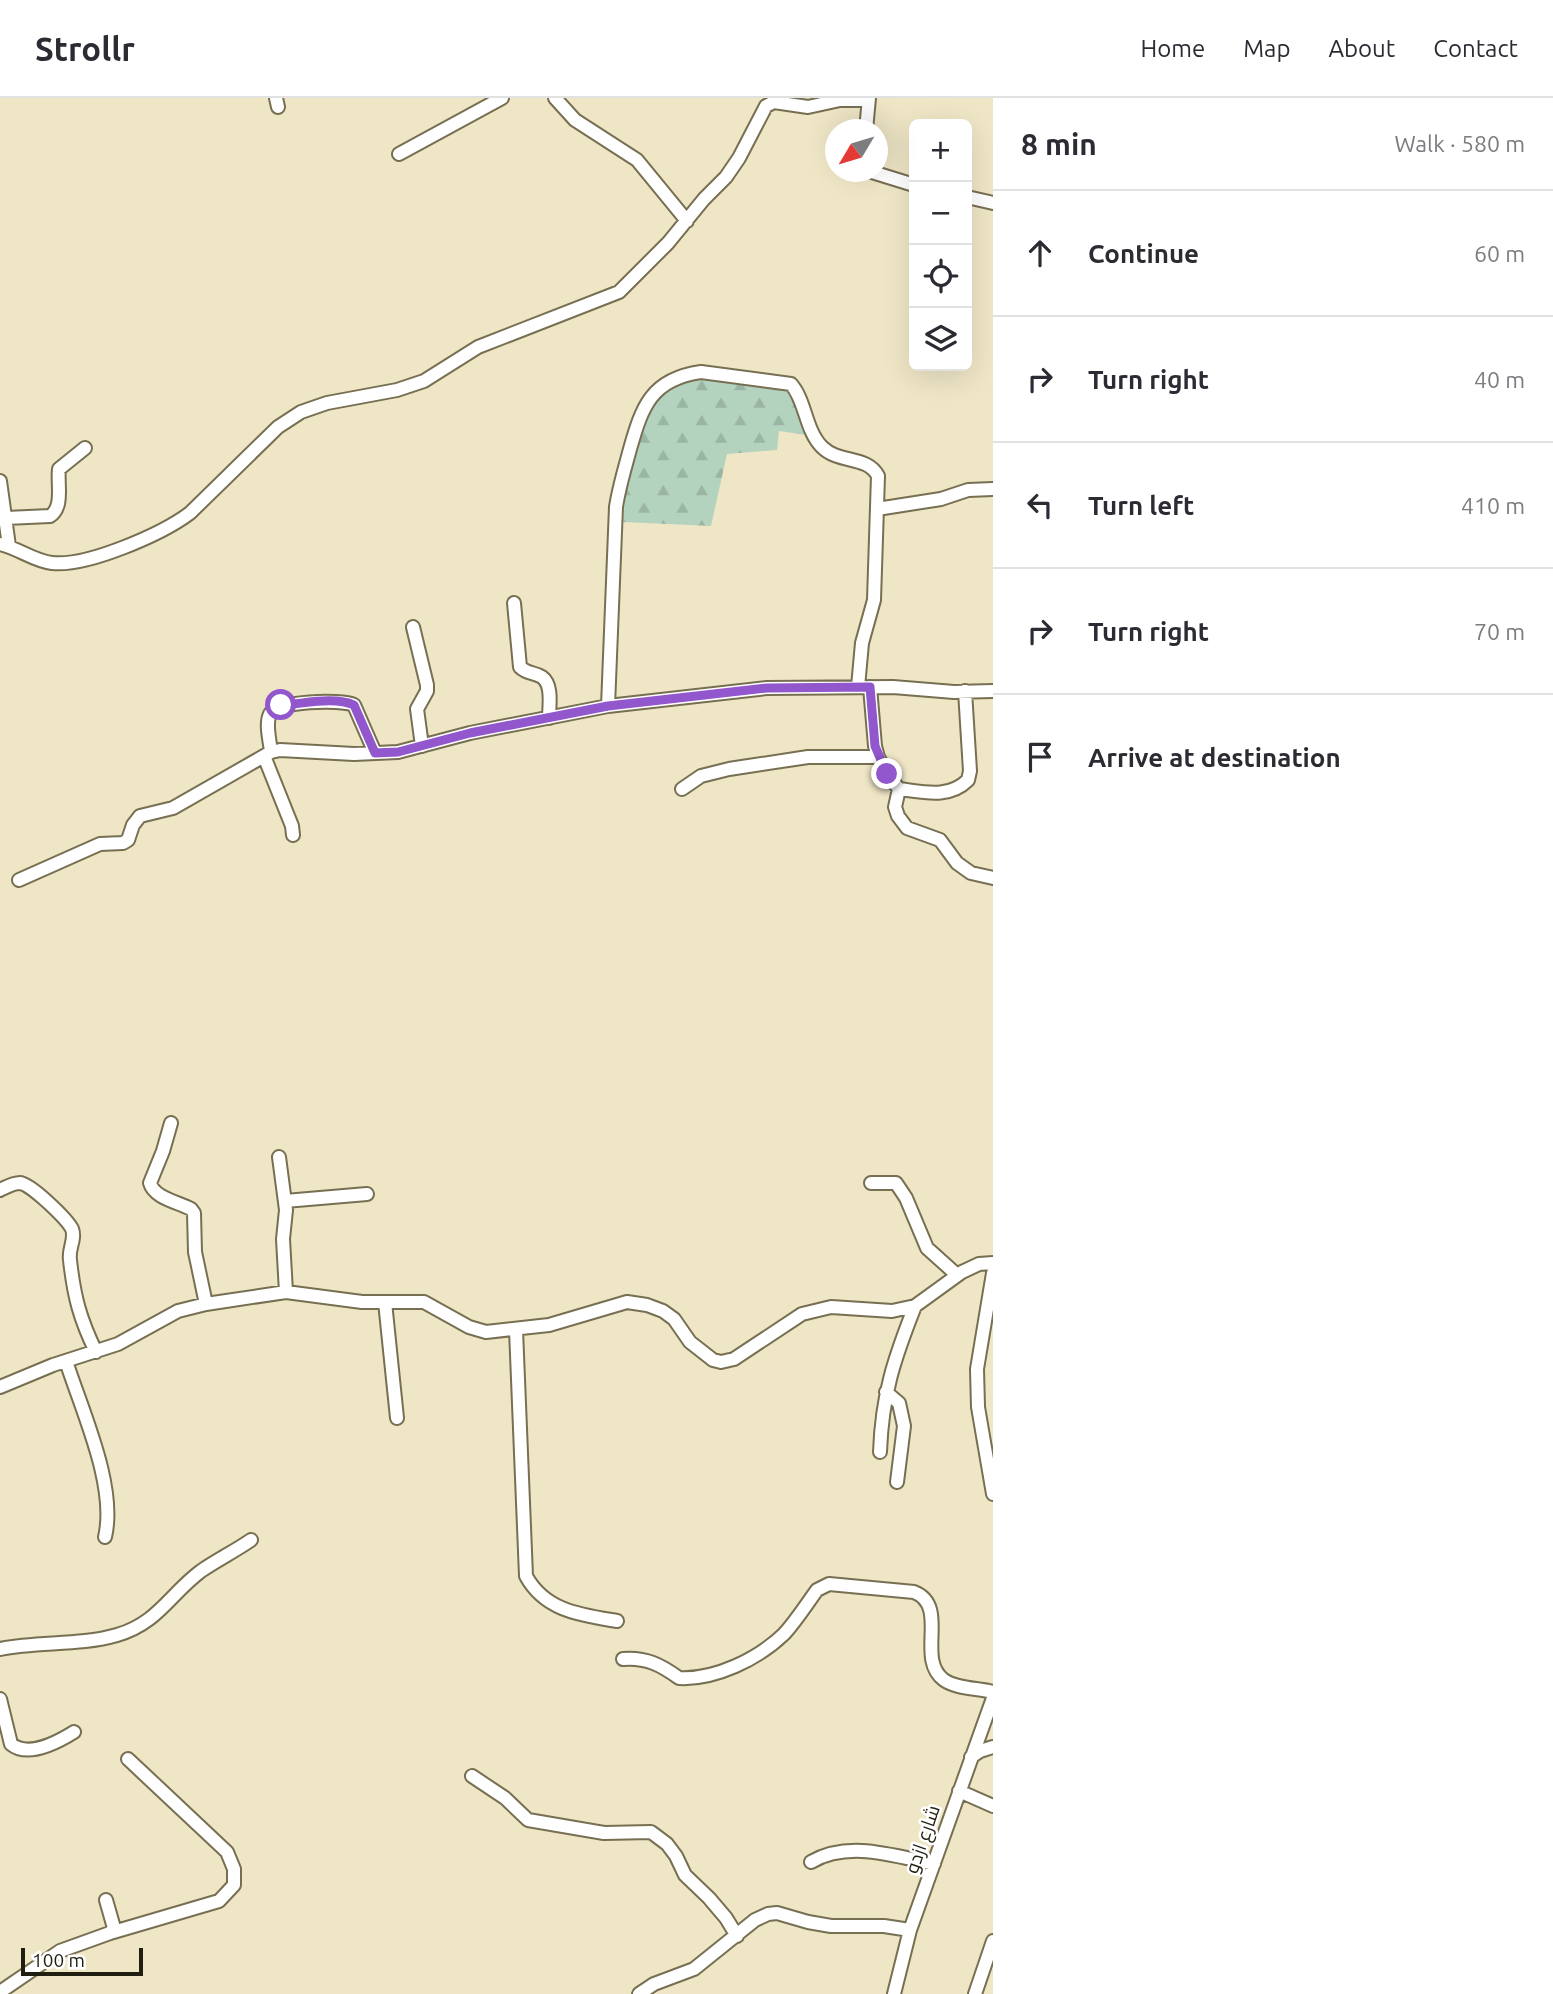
<!DOCTYPE html>
<html lang="en">
<head>
<meta charset="utf-8">
<style>
  :root { --surface:#fff; --page:#f7f7f7; --text:#2b2b33; --muted:#7c7c81; --line:#e1e1e2 }
  body { margin:0; font-family:Ubuntu,Cairo,sans-serif; background:var(--page); color:var(--text) }
  .controls { position:absolute; right:21px; top:21px; display:grid; overflow:hidden; border-radius:10px; box-shadow:0 7px 28px #0002 }
  .controls button { width:63px; height:63px; display:grid; place-items:center; padding:0; border:0; border-bottom:2px solid var(--line); background:var(--surface); color:var(--text); font:35px sans-serif }
  .compass { position:absolute; left:825px; top:21px; width:63px; height:63px; border-radius:50%; background:var(--surface); box-shadow:0 7px 28px #0002; rotate:232deg }
  .scale { position:absolute; left:21px; bottom:18px; width:122px; box-sizing:border-box; padding-left:7px; border:4px solid #201d11; border-top:0; font-size:19px; line-height:24px; white-space:nowrap; color:#201d11; -webkit-text-stroke:5px #fff; paint-order:stroke }
  .stop { position:absolute; width:21px; height:21px; margin:-16px; border:5px solid #9256cd; border-radius:50%; background:#fff }
  .stop.end { background:#9256cd; border-color:#fff; box-shadow:0 2px 7px #0008 }
  .list { margin:0; padding:0; list-style:none }
  h2 { display:flex; justify-content:space-between; align-items:center; height:91px; margin:0; padding:0 28px; font-size:30px }
  h2 small { font-size:23px; font-weight:400; color:var(--muted) }
  .list li { display:grid; grid-template-columns:46px 1fr auto; gap:21px; align-items:center; box-sizing:border-box; height:126px; padding:0 28px; border-top:2px solid var(--line) }
  .list b { display:block; font-size:26px; white-space:nowrap }
  .list em { font-size:23px; font-style:normal; color:var(--muted) }
  .icon { flex:none; width:38px; height:38px; fill:none; stroke:currentColor; stroke-width:2; stroke-linecap:round; stroke-linejoin:round }
  .map { position:relative; flex:none; width:993px; height:1896px; overflow:hidden }
  header { display:flex; align-items:center; gap:42px; box-sizing:border-box; height:98px; padding:0 35px; background:var(--surface); border-bottom:2px solid var(--line) }
  header strong { font-size:33px }
  nav { display:flex; gap:38px; margin-inline-start:auto; font-size:24px }
  main { display:flex }
  aside { flex:1; background:var(--surface) }
  .map>svg:first-child { display:block }
  .forest { fill:url(#forest-firs) }
  .lines { fill:none; stroke-linecap:round; stroke-linejoin:round }
  .minor-casing { stroke:#776f52; stroke-width:16 }
  .minor { stroke:#fff; stroke-width:12 }
  .route { stroke:#9256cd; stroke-width:9 }
  .labels { text-anchor:middle; stroke-width:5; stroke-linejoin:round; paint-order:stroke }
  .street-label { font-size:19px; fill:#201d11; stroke:#fff }
</style>
</head>
<body>
<header>
<strong>Strollr</strong>
<nav><a>Home</a><a>Map</a><a>About</a><a>Contact</a></nav>
</header>
<main>
<div class="map">
<svg width="993" height="1896" viewBox="0 0 993 1896">
  <defs>
    <pattern id="forest-firs" width="22" height="20" patternUnits="userSpaceOnUse" patternTransform="scale(1.75)"><rect width="22" height="20" fill="#b4d3bf"/><path d="M5 1l3.5 6h-7zM16 11l3.5 6h-7z" fill="#9ab5a3"/></pattern>
  </defs>
  <rect width="100%" height="100%" fill="#efe6c6"/>
  <!-- forest -->
  <path class="forest" d="M695,279L790,292L807,337L779,333L777,352L727,356L711,428L623,424L626,390L645,314L668,291Z"/>
  <g class="lines">
    <!-- minor casing -->
    <g class="minor-casing">
      <path id="minor" d="M276,0L278,9
        M555,0L575,22L637,62L687,123
        M866,32L869,0
        M399,56L502,0
        M872,74L914,87
        M967,99L993,105
        M0,383L9,448
        M877,411L941,401L968,392L993,391
        M6,420L50,418C64,409 57,386 59,371L85,350
        M0,446C18,450 34,463 52,465C87,469 162,436 190,415L278,329L301,314L327,305L397,292L424,283L478,249L619,194L668,145L704,101L726,79L739,60L766,8L774,4L808,9L840,2H868
        M514,505L520,569C527,576 534,574 542,579C553,587 549,608 549,620
        M413,529L427,587V593L417,611L422,648
        M870,589L875,648L878,659L887,676L899,691C924,694 949,701 968,682L970,673L965,593
        M608,608L616,409C619,389 625,370 630,351C642,309 651,281 701,274L791,286C806,303 805,332 822,349C839,366 867,357 878,378L874,502L862,545L858,589
        M271,654C270,643 265,626 270,616C276,603 341,601 354,607L375,655
        M264,658L292,728L293,737
        M682,691L701,678L729,671L808,659H878
        M899,691L895,709L898,718L907,730L940,742L957,765L971,775L993,780
        M19,782L100,746L123,745L128,742L133,727L140,718L173,710L271,654L280,652L354,656L398,654L470,635L608,608L767,590L893,589L954,594L993,593
        M171,1025L163,1053L150,1085C154,1100 178,1104 191,1111L194,1115L195,1154L206,1206
        M279,1059L286,1112L283,1141L286,1194
        M871,1085H896L906,1100L927,1150L957,1177
        M0,1092C6,1089 13,1085 20,1085C31,1086 67,1121 72,1131C76,1141 68,1151 70,1162C74,1199 80,1221 96,1254
        M285,1103L367,1096
        M993,1175L977,1271L978,1309L993,1396
        M385,1204L397,1320
        M516,1232L526,1478C545,1513 581,1517 617,1523
        M66,1263C82,1313 117,1388 105,1439
        M0,1289L53,1267L118,1246L178,1213L206,1206L286,1194L362,1204H424L469,1229L486,1234L549,1227L627,1204L647,1207L663,1213L674,1221L690,1244L713,1262L721,1264L734,1261L802,1216L831,1209L892,1213L915,1208L962,1174L979,1166L993,1165
        M886,1294L899,1305L904,1328L897,1384
        M880,1354C882,1297 894,1261 915,1208
        M0,1551C39,1543 79,1548 117,1537C158,1525 169,1497 201,1473C217,1462 235,1453 251,1442
        M623,1561C646,1559 661,1567 679,1580C715,1582 758,1561 784,1536C796,1523 806,1507 817,1492L829,1486L914,1494C950,1508 915,1561 944,1582C957,1591 978,1590 993,1594
        M0,1601L11,1646C28,1660 58,1644 74,1634
        M971,1659L980,1653L993,1649
        M472,1678L505,1700L528,1722L604,1735L651,1734L667,1746L676,1758L685,1777L709,1800L726,1820L737,1838
        M959,1693L993,1708
        M811,1764C849,1742 894,1758 934,1766
        M110,1835L219,1803L234,1787V1771L227,1754L128,1661
        M0,1894L60,1853L110,1835L114,1830L106,1802
        M639,1896L654,1886L694,1871L755,1822L768,1816L777,1815L808,1824L831,1828H884L910,1832
        M894,1896L910,1832L993,1600
        M975,1896L993,1843"/>
    </g>
    <!-- minor -->
    <use href="#minor" class="minor"/>
  </g>
  <g class="lines">
    <!-- route -->
    <path class="route" d="M281,607C303,606 334,598 354,607L375,655L398,654L470,635L608,608L767,590L870,589L875,648L887,676"/>
  </g>
  <g class="labels">
    <!-- street labels -->
    <g class="street-label">
      <text transform="translate(922 1741) rotate(-71)" y="7">شارع ازدو</text>
    </g>
  </g>
</svg>
<div class="controls">
<button>+</button>
<button>−</button>
<button><svg class="icon" aria-label="locate" viewBox="0 0 24 24"><circle cx="12" cy="12" r="6"/><path d="M12 2v4M12 18v4M2 12h4M18 12h4"/></svg></button>
<button><svg class="icon" aria-label="layers" viewBox="0 0 24 24"><path d="M12 4l9 5-9 5-9-5zM3 14l9 5 9-5"/></svg></button>
</div>
<svg class="compass" viewBox="-18 -18 36 36"><path d="M0-13l5 13h-10z" fill="#e53935"/><path d="M0 13l5-13h-10z" fill="#7c7c81"/></svg>
<div class="scale">100 m</div>
<div class="stop" style="left:281px;top:607px"></div>
<div class="stop end" style="left:887px;top:676px"></div>
</div>
<aside>
<h2>8 min<small>Walk · 580 m</small></h2>
<ul class="list">
<li><svg class="icon" aria-label="ahead" viewBox="0 0 24 24"><path d="M12 20V5M6 11l6-6 6 6"/></svg><div><b>Continue</b></div><em>60 m</em></li>
<li><svg class="icon" aria-label="right" viewBox="0 0 24 24"><path d="M7 20v-9h11M14 6l5 5-5 5"/></svg><div><b>Turn right</b></div><em>40 m</em></li>
<li><svg class="icon" aria-label="left" viewBox="0 0 24 24"><path d="M17 20v-9H6M10 6l-5 5 5 5"/></svg><div><b>Turn left</b></div><em>410 m</em></li>
<li><svg class="icon" aria-label="right" viewBox="0 0 24 24"><path d="M7 20v-9h11M14 6l5 5-5 5"/></svg><div><b>Turn right</b></div><em>70 m</em></li>
<li><svg class="icon" aria-label="arrive" viewBox="0 0 24 24"><path d="M6 21V4h12l-3 4 3 4H6"/></svg><div><b>Arrive at destination</b></div></li>
</ul>
</aside>
</main>
</body>
</html>
